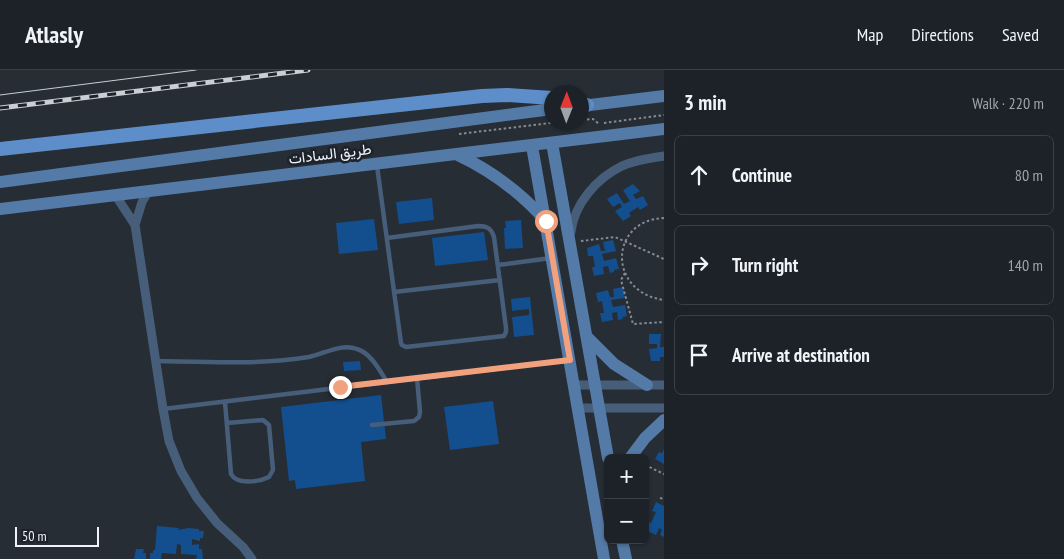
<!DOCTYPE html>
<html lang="en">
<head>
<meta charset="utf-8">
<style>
  :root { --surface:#1c2228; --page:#292f34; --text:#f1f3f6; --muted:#a0a4a8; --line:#3a3f45 }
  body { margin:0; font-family:"PT Sans Narrow",Vazirmatn,sans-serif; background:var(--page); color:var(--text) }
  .controls { position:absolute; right:15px; bottom:15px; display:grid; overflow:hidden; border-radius:8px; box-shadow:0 1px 4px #0004 }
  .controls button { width:45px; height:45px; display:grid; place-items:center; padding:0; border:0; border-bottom:1px solid var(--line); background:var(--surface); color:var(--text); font:25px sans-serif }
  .compass { position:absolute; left:544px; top:15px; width:45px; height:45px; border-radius:50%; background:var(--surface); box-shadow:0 1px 4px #0004; rotate:1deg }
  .scale { position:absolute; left:15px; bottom:12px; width:84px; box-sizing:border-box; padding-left:5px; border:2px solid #eff3f9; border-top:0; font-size:14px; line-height:18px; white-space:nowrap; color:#eff3f9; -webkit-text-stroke:4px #1c232b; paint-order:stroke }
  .stop { position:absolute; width:15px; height:15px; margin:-11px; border:4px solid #f2a17e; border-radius:50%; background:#fff }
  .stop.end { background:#f2a17e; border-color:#fff; box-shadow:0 1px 5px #0008 }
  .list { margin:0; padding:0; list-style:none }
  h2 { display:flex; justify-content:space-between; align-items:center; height:65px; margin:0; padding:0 20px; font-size:21px }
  h2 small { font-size:16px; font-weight:400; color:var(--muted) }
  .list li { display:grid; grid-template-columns:32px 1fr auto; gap:15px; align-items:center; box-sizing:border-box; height:80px; margin:0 10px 10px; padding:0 10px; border:1px solid var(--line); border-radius:8px }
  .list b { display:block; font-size:19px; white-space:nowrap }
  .list em { font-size:16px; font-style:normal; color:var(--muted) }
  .icon { flex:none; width:28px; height:28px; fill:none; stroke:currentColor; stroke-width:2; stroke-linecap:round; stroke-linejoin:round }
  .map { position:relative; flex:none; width:664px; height:489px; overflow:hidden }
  header { display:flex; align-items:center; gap:30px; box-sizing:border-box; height:70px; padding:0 25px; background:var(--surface); border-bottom:1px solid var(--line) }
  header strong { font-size:24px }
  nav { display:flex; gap:28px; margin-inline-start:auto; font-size:18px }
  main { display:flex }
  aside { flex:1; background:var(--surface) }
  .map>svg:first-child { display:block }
  .building { fill:#134f8f }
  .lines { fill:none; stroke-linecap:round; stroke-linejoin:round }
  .path { stroke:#868b92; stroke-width:2; stroke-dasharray:2.5 2.5; stroke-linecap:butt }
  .lane { stroke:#475e7b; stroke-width:4.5 }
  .street { stroke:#475e7b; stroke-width:9 }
  .secondary { stroke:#547aa7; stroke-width:12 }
  .primary { stroke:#5e8ec9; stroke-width:14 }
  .tram { stroke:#caced5; stroke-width:1 }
  .rail-casing { stroke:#caced5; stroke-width:5 }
  .rail { stroke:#1c232b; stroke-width:3; stroke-dasharray:9; stroke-linecap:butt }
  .route { stroke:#f2a17e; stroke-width:6 }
  .labels { text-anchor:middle; stroke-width:5; stroke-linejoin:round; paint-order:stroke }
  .street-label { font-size:15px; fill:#eff3f9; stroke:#1c232b }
</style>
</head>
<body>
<header>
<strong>Atlasly</strong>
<nav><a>Map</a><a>Directions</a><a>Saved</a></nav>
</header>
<main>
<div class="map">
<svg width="664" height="489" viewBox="0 0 664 489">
  <rect width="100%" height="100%" fill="#262d35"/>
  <!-- building -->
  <path class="building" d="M633,114L640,121L633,125L636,129L643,126L648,135L640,140L638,137L629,143L631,146L623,151L615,141L622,137L620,133L613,137L607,129L617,123L624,134L630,131L623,120Z
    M432,128L434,150L399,154L396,132Z
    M374,149L378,180L339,184L336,153Z
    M521,150L523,178L505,179L504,158H506L505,151Z
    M484,162L488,190L435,196L432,168Z
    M613,170L616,181L602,184L604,191L616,188L619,199L614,200V202L610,203L608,196L603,197L604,204L594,206L592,197H595L593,186H588L587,178L599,174L601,181H605L603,172Z
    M623,217L625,228L611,230L613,237L625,235L627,246L622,247L623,249L618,250L617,242L612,243L613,250L602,252L600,243H604L602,231L598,232L596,223L608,220L610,227H614L613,219Z
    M530,227L534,265L514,267L512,247L529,245V239L512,241L511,229Z
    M649,264H661L660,277H664V287H660V291H651L649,279L657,278V274H649Z
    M360,291L361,300L344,301L343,292Z
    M381,325L386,369L361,372L365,411L296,419L295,410L289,411L281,337Z
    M493,331L499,374L450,380L444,337Z
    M664,379V394L655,389L659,382L662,383Z
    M656,432L664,436V467L660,465L662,460L659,458L656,465L645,460L648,452L651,453L656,442L652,441Z
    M157,456L179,458L178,460L188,458L199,459V461H204L203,468H200V471L192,469V475L199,474V479H202L203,489H196L197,485L181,484V475L177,474L176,484L162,483L161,489H150V483H153V480H155Z
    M136,479H144L143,483H146V489H134Z"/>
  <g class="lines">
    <!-- path -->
    <path class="path" d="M582,50L593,49L599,54
      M604,53L664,45
      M459,64L559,52
      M664,148C609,150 607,222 664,230
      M581,171L615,167L664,189
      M625,203L621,210L633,254L664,252
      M645,395L664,404
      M660,428L664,429"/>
    <!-- lane -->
    <path class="lane" d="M377,96L401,273L402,275L406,277L504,266L506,262V258L494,167C491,158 487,156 478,156L387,168
      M498,195L551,188
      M394,222L500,210
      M156,291C206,292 259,295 309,287C324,284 341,273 357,279C371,283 380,301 387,312
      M225,332L231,404C237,415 259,412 269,407L273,400L269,355L263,350L227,353
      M163,339L569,290
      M372,355L414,351L419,347L420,342L417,308"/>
    <!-- street -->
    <path class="street" d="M116,126L135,155L163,339L169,371L181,401L197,428L217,453L243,477L252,489
      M135,155L142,132L148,122
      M571,162C574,134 597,108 622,96C635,90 650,88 664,86
      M574,315H664
      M578,338H664"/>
    <!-- secondary -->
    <path class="secondary" d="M582,36L664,26
      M552,73L608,388
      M532,76L604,489
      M458,85C492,101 520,122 545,150
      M0,112L552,39
      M0,139L664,59
      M587,267L614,294L647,315
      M630,388L645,368L664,350
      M622,470L626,489"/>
    <!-- primary -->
    <path class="primary" d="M582,34L587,35
      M0,79L482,26L507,25L552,28"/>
    <!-- tram -->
    <path class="tram" d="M0,25L196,0"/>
    <!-- rail casing -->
    <g class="rail-casing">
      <path id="rail" d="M0,38L308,0"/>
    </g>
    <!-- rail -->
    <use href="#rail" class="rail"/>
  </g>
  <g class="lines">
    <!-- route -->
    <path class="route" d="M340,317L570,290L546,151"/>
  </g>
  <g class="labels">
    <!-- street labels -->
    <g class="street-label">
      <text transform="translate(330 84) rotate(-7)" y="5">طريق السادات</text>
    </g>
  </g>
</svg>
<div class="controls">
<button>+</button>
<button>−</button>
</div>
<svg class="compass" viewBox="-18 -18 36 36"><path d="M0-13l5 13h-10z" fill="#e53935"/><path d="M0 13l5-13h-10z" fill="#a0a4a8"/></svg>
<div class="scale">50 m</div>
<div class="stop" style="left:546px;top:151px"></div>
<div class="stop end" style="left:340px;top:317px"></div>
</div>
<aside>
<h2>3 min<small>Walk · 220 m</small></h2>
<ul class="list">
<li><svg class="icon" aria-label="ahead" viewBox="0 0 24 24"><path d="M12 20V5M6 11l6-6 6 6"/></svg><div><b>Continue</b></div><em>80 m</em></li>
<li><svg class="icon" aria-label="right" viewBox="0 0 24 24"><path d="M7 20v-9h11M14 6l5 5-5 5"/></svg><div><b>Turn right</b></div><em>140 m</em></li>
<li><svg class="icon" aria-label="arrive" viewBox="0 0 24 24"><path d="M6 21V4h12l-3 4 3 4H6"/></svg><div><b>Arrive at destination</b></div></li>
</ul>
</aside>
</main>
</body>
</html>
